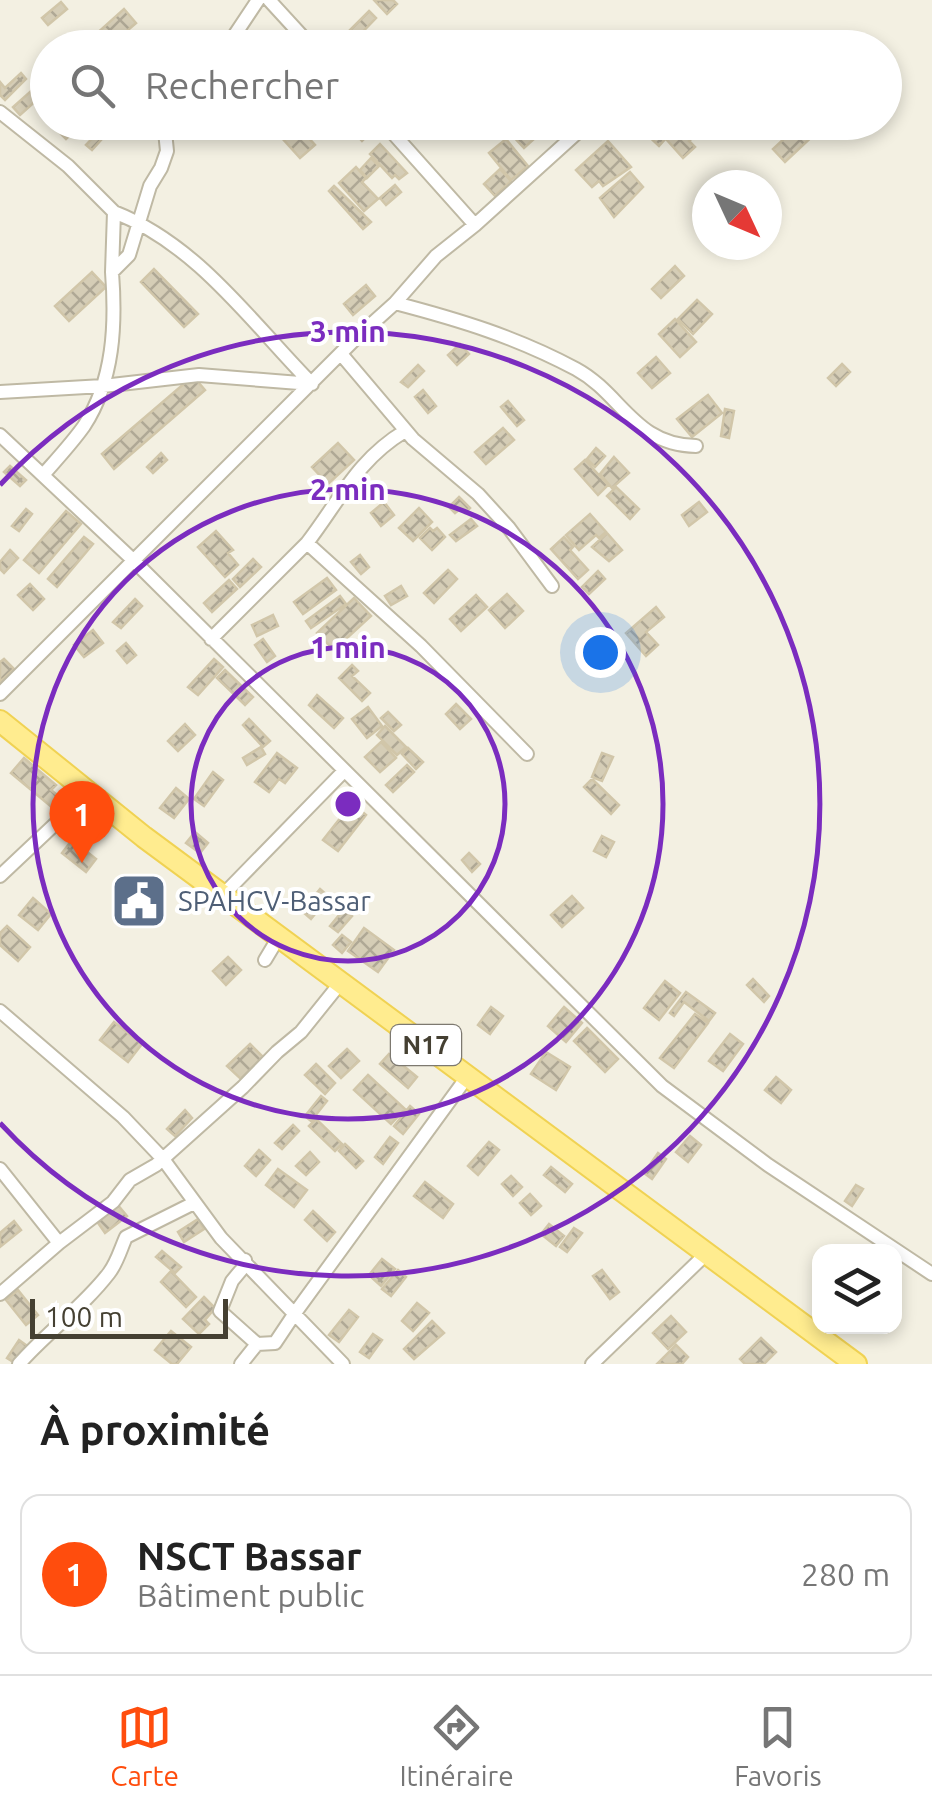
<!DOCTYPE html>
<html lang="fr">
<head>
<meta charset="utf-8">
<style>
  :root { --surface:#fff; --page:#f6f6f6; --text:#222; --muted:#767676; --line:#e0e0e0; --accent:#ff4d0d }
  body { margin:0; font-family:Ubuntu,sans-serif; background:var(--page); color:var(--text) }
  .controls { position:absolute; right:30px; bottom:30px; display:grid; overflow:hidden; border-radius:20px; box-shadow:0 5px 15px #0003 }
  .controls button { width:90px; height:90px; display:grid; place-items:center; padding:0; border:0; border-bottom:2px solid var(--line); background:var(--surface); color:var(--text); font:50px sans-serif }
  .compass { position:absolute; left:692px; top:170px; width:90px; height:90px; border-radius:50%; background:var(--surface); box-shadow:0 5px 15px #0003; rotate:134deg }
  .scale { position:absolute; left:30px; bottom:25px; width:198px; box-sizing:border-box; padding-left:10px; border:5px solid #454032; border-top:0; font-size:28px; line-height:35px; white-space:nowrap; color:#454032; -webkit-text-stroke:8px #fff; paint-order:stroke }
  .you { position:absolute; left:600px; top:652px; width:35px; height:35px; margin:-25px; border:8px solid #fff; border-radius:50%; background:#1a73e8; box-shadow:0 0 0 15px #1a73e833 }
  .badge { display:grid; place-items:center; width:65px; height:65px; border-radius:50%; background:var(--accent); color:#fff; font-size:32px; font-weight:700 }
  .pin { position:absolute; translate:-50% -82px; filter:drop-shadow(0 2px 5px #0008) }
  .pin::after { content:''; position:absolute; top:52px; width:35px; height:30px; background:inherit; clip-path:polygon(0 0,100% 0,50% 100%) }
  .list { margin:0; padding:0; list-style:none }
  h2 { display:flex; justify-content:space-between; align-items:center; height:130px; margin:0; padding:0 40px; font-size:42px }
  h2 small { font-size:32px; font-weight:400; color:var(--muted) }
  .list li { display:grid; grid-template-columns:65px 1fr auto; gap:30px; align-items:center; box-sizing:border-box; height:160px; margin:0 20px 20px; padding:0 20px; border:2px solid var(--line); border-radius:20px }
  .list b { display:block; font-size:38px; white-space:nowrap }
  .list p { margin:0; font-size:32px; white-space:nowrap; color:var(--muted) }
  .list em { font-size:32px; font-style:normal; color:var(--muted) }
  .icon { flex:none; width:55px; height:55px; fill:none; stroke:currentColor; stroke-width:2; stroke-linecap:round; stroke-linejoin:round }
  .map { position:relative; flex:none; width:932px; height:1364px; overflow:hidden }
  .search { position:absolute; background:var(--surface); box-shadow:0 5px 15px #0003; left:30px; right:30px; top:30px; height:110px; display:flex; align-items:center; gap:25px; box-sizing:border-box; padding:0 35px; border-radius:55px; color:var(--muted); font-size:38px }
  .sheet { height:310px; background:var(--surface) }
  nav { display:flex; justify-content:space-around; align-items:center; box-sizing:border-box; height:140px; border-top:2px solid var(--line); background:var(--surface); font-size:28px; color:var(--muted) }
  nav a { display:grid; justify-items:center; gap:5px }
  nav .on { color:var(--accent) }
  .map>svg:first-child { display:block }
  .building { fill:url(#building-cross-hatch); stroke:#d1c6a9; stroke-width:2.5 }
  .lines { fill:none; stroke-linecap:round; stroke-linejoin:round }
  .minor-casing { stroke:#bfb9a4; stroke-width:16 }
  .primary-casing { stroke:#f0d253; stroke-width:24 }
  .minor { stroke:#fff; stroke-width:12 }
  .primary { stroke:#ffec8f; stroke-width:20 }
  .ring { fill:none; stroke:#7b2cbf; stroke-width:5 }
  .labels { text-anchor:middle; stroke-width:8; stroke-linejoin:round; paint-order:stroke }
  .shield { fill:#fff; stroke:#7d7970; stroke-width:2.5 }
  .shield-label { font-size:25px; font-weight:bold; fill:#454032 }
  .service-label { font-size:28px; fill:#4e5e75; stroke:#fff; text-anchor:start }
  .centre { fill:#7b2cbf; stroke:#fff; stroke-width:5 }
  .ring-label { font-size:30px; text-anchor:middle; font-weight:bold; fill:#7b2cbf; stroke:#fff; stroke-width:8; stroke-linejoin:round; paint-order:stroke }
</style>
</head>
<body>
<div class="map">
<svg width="932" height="1364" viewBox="0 0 932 1364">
  <defs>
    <pattern id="building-cross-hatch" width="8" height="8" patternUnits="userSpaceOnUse" patternTransform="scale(2.5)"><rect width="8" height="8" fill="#d5cdb6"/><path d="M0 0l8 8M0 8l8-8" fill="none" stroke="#afa895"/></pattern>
  </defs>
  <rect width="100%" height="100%" fill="#f3f0e2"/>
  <!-- building -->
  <path class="building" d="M374,0H393L397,4L387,14Z
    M61,2L67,9L48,25L42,18Z
    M124,9L136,23L107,48L95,35Z
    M369,11L376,18L349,46L342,38Z
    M21,73L26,79L5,100L0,95V82L5,88Z
    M48,76V90L20,115L13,107Z
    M62,122H84L66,139L56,129Z
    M247,122H265L271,129L263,137Z
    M345,122H361L370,133L362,141Z
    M524,122H543L547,127L524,148L511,134Z
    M653,122H674L677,126L659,146L644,132Z
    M802,122H808L817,132L785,162L773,149Z
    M687,123L697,134L689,141L695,147L683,158L667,140Z
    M105,125L110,130L92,150L86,145Z
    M297,125L315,145L300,158L282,138Z
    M506,139L528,166L511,180L489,153Z
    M608,141L631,167L603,186L599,181L592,187L576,170Z
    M380,144L407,173L399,179L395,175L392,178L370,154Z
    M371,158L379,166L367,178L360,170Z
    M356,167L366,178L362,182L378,199L364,211L339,183Z
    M500,169L511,181L495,196L484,184Z
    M630,172L643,187L614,217L600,198Z
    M395,185L401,192L386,205L380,198Z
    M334,186L371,222L363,229L329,191Z
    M675,266L684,276L661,298L652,289Z
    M154,269L198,314L184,327L141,282Z
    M92,272L106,287L69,321L55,306Z
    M366,285L375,296L353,315L344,304Z
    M697,300L712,314L693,334L678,319Z
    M675,319L696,342L680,357L659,334Z
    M460,344L469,354L457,365L448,355Z
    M656,357L670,373L652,388L638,373Z
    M842,364L850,372L836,386L828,378Z
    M418,365L424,371L408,387L401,382Z
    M193,376L205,390L114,469L102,454Z
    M423,390L436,406L428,413L415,397Z
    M708,395L722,413L692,437L677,419Z
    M508,401L524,420L517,426L501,407Z
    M725,409L734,411L729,438L721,436Z
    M503,428L514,440L486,464L475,452Z
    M338,443L354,460L328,484L312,467Z
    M596,448L605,456L595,467L587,459Z
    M161,453L167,460L153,473L147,467Z
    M614,457L629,473L612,488L600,474Z
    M585,460L608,485L598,495L575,469Z
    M10,466L26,480L20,486L4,472Z
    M616,487L639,509L630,519L607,496Z
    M459,497L470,508L465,513L460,509L455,513L449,507Z
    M384,502L394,515L381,526L371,513Z
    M699,502L707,512L689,526L682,515Z
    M419,508L432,522L413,541L399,528Z
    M26,509L32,514L19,531L12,526Z
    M66,511L81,524L39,573L24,560Z
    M590,514L606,532L599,538L596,535L579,550L566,535Z
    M471,519L477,526L456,541L450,535Z
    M430,528L433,531L437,528L445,537L432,550L420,538Z
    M216,531L233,550L228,553L238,565L225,577L198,547Z
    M607,533L622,550L609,561L592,547Z
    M84,537L93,544L57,587L48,579Z
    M564,537L573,547L570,550L588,570L578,579L551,549Z
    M10,550L18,558L4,573L0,569V562Z
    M360,555L369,567L361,574L351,562Z
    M253,559L261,567L240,587L233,579Z
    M448,570L457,579L434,603L424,593Z
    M598,571L605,579L589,594L582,587Z
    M327,578L336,590L303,614L294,602Z
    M229,580L237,589L212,612L204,603Z
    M30,584L44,599L33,610L18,595Z
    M401,586L407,596L391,605L385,596Z
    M507,594L523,611L505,628L489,610Z
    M476,595L487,607L461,631L450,619Z
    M340,596L346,604L311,628L306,621Z
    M354,598L371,616L334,650L317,633Z
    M135,599L142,606L121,628L113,622Z
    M656,607L664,617L646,632L658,645L646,656L626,633Z
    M273,615L278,626L257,636L252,625Z
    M93,630L103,643L84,657L74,645Z
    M263,639L275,656L267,662L255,645Z
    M126,643L136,655L127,663L117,651Z
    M4,659L14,669L0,682V662Z
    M214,659L223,667L198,695L188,687Z
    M352,665L358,671L352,676L370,693L362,701L339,678Z
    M225,670L253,697L245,705L217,678Z
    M317,695L343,718L334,728L309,705Z
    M456,704L471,719L460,729L446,714Z
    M368,707L382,726L367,738L352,719Z
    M388,712L401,725L394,731L381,718Z
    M249,719L270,741L263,747L243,725Z
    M185,724L195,735L178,751L168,741Z
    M385,726L406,747L397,755L377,735Z
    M381,742L396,758L380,772L365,757Z
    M261,747L265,754L247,765L243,758Z
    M408,748L423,762L416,769L402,754Z
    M277,753L297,768L285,783L279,779L269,792L255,782Z
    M602,753L613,757L602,781L592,777Z
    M24,758L56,785L51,790L62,799L54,809L11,773Z
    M407,765L414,772L393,792L386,785Z
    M213,772L223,780L204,806L194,799Z
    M592,779L619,805L611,814L584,787Z
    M176,788L189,799L174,818L160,808Z
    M352,803L366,815L338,851L323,840Z
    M195,832L208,843L200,853L186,843Z
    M602,836L614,842L606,857L594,851Z
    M72,840L96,859L86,872L62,853Z
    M469,853L480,864L472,872L462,860Z
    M129,878L150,895L137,910L117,893Z
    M320,889L329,897L311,919L302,911Z
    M572,896L583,908L562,927L551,915Z
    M33,898L51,914L38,930L19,915Z
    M344,909L352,916L338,932L330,926Z
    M7,926L30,947L18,961L0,945V933Z
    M364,928L394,950L378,972L348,951Z
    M342,935L351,942L342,953L333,945Z
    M228,957L241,970L226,985L213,971Z
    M753,979L769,996L764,1002L747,985Z
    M665,981L680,993L659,1020L644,1008Z
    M686,992L715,1013L709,1021L684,1002L674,1016L670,1013Z
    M491,1007L503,1016L490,1034L478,1025Z
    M564,1007L582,1023L566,1042L548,1026Z
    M695,1014L708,1023L674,1068L660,1058Z
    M114,1022L142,1044L128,1062L100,1040Z
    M587,1028L618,1059L605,1072L574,1041Z
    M730,1034L743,1044L723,1071L709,1061Z
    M250,1044L263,1057L241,1079L227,1066Z
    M347,1049L359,1061L341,1078L329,1066Z
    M546,1052L570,1067L556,1090L531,1074Z
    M389,1054L417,1077L408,1088L380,1064Z
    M316,1064L335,1083L325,1094L305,1075Z
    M368,1075L405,1109L391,1124L354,1090Z
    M776,1077L791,1090L781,1103L765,1090Z
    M321,1096L327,1101L311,1121L305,1116Z
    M410,1106L419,1114L403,1134L394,1126Z
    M185,1110L192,1118L175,1136L167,1129Z
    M316,1119L342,1144L335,1151L309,1126Z
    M293,1125L299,1131L282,1149L275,1143Z
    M690,1136L701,1145L688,1162L676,1152Z
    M390,1137L398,1143L383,1164L375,1157Z
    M489,1142L499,1150L478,1175L468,1166Z
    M345,1144L363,1161L356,1168L339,1151Z
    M259,1150L270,1160L256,1176L245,1166Z
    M310,1152L319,1162L306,1175L296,1166Z
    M658,1153L666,1159L652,1179L644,1173Z
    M551,1167L572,1184L565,1192L544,1175Z
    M278,1169L307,1190L294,1207L266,1185Z
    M511,1176L522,1187L513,1196L502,1184Z
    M425,1182L453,1204L443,1218L414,1196Z
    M856,1185L863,1189L852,1206L845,1201Z
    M530,1194L541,1206L531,1215L520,1203Z
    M117,1204L127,1216L105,1233L96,1220Z
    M313,1211L335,1232L327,1241L305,1220Z
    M198,1219L204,1229L184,1242L178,1232Z
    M14,1221L21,1230L0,1247V1233Z
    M549,1224L564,1236L556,1246L541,1234Z
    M574,1228L582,1233L567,1252L560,1247Z
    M162,1251L181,1267L175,1273L156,1257Z
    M382,1259L395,1269L381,1286L369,1275Z
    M398,1270L406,1277L391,1296L382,1289Z
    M602,1270L619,1292L610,1299L593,1276Z
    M171,1271L196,1297L186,1307L161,1282Z
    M18,1290L38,1315L26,1325L6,1300Z
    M204,1297L215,1308L205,1320L209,1324L199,1334L183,1319Z
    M417,1303L429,1313L413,1331L402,1321Z
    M349,1310L358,1317L339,1342L329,1335Z
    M671,1316L686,1332L668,1349L653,1333Z
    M432,1321L444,1333L414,1359L404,1349Z
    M171,1331L191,1347L177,1364H172L155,1350Z
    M373,1334L382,1340L369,1358L360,1352Z
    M761,1338L776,1352L764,1364H745L740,1359Z
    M19,1340L26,1345L15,1363L7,1358Z
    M676,1345L688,1357L682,1364H657Z"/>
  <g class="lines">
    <!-- minor casing -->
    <g class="minor-casing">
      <path id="minor" d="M269,0L313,48
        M226,48L258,0
        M0,112L68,166L114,212L112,272
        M383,122L475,225
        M114,212C198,245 251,322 312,384
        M395,303C460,320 516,337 576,369C622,394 634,445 696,446
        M341,354L413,439L478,494L509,528L552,586
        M0,392L103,386L199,375L312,384
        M0,435L133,560L662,1086L768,1165L932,1274
        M43,475C57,459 72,443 84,426C114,380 116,324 112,272L129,255L150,186L161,168L167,151L164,122
        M307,543C340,500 357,460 405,431
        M211,639L307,543L421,646L527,754
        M0,694L355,339L395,303L436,256L475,225L579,131
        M0,876L88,793
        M224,894L343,772
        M265,960L280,935
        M0,1011L123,1117L163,1159L221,1238L343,1364
        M0,1169L59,1243L113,1202L130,1180L156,1165L243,1087L277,1052L301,1032L342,981
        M245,1260L242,1269L232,1281L220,1311L257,1344
        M0,1294L59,1243
        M19,1364C47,1332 83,1307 109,1273C117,1263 121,1248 126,1237L194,1203
        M241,1364L257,1344L275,1343L295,1313L467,1077
        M592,1364L706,1254"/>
    </g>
    <!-- primary casing -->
    <g class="primary-casing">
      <path id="primary" d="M0,721L144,837L856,1364"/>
    </g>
    <!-- minor -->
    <use href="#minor" class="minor"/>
    <!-- primary -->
    <use href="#primary" class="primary"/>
  </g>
  <!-- distance rings -->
  <g class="ring">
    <circle cx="348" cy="804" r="157"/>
    <circle cx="348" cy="804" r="315"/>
    <path d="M0 485A472 472 0 1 1 0 1123"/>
  </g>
  <!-- icons -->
  <defs>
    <g id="civic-square" transform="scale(2.875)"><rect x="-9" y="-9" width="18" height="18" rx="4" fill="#5c6f8a" stroke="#fff"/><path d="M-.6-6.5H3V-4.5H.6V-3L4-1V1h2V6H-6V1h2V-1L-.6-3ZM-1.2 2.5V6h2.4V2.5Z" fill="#fff"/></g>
  </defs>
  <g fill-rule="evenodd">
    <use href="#civic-square" x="139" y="901"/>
  </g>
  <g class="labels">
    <!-- shield labels -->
    <rect class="shield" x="391" y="1025" width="70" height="40" rx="8"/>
    <g class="shield-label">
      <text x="426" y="1054">N17</text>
    </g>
    <!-- service labels -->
    <g class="service-label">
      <text x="178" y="911">SPAHCV-Bassar</text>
    </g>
  </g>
  <circle cx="348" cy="804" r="15" class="centre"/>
  <g class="ring-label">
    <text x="348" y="342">3 min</text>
    <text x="348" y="500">2 min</text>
    <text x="348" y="658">1 min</text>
  </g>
</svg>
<div class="controls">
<button><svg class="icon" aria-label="layers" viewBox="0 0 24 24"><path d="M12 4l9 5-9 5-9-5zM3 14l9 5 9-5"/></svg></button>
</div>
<svg class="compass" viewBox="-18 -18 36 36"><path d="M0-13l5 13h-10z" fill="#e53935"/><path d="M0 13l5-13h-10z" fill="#767676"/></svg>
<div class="scale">100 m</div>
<div class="you"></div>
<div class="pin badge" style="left:82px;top:863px">1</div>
<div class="search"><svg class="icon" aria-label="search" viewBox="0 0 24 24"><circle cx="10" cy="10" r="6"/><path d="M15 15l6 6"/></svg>Rechercher</div>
</div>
<section class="sheet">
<h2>À proximité<small></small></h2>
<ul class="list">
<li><span class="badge">1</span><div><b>NSCT Bassar</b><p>Bâtiment public</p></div><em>280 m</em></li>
</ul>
</section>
<nav>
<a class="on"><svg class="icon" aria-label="map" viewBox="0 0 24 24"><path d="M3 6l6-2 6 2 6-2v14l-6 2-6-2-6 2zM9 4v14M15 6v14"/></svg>Carte</a>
<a><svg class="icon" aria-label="directions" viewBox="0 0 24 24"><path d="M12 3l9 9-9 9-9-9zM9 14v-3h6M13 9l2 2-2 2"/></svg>Itinéraire</a>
<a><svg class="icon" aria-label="saved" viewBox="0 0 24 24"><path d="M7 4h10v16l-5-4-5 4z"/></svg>Favoris</a>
</nav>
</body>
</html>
